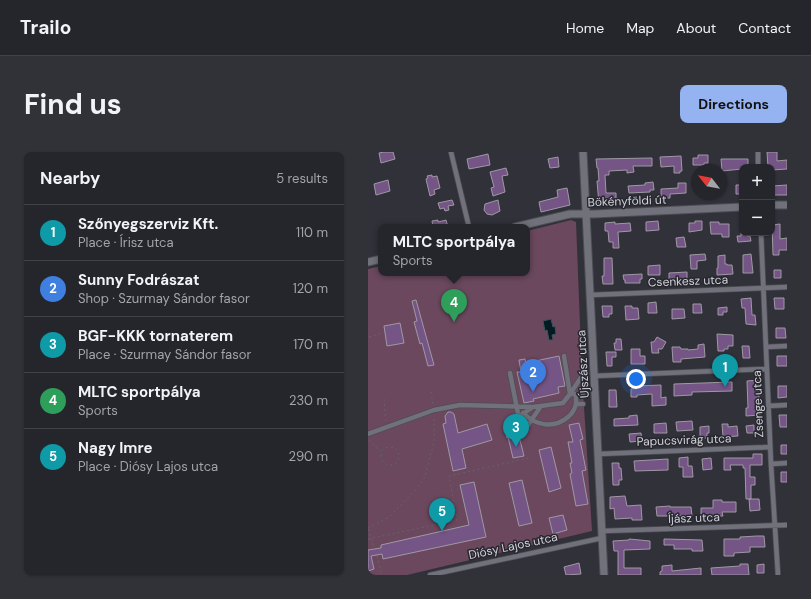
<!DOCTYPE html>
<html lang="en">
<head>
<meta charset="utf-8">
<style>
  :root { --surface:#25252c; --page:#313138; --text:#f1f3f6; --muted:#a3a5a9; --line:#424248; --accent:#95b2f1 }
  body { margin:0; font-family:"DM Sans",sans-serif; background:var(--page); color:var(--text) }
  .controls { position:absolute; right:12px; top:12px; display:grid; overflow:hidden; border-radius:8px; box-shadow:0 1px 3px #0004 }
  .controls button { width:36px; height:36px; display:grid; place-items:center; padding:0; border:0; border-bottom:1px solid var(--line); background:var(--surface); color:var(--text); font:20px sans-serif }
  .compass { position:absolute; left:323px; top:12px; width:36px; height:36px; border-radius:50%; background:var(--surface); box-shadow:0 1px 3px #0004; rotate:301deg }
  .you { position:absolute; left:268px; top:227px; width:14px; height:14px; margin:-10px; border:3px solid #fff; border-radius:50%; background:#1a73e8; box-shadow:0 0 0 6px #1a73e833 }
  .badge { display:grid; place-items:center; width:26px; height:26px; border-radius:50%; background:var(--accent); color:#fff; font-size:13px; font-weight:700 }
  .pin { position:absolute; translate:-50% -33px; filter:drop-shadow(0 1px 2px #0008) }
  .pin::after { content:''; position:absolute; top:21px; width:14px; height:12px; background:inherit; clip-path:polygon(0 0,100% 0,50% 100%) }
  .popup { position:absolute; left:10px; top:72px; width:152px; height:52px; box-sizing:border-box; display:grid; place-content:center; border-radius:8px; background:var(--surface); filter:drop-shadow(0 1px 3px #0005); font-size:13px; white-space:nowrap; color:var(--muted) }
  .popup b { font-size:15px; color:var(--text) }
  .popup::after { content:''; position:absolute; left:50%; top:100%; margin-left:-8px; border:8px solid transparent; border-top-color:var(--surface) }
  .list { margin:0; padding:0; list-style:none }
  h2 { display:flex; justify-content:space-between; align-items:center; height:52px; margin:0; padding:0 16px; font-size:17px }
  h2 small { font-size:13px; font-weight:400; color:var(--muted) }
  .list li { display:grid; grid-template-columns:26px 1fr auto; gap:12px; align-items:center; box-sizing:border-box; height:56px; padding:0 16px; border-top:1px solid var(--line) }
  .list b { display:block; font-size:15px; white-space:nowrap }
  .list p { margin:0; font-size:13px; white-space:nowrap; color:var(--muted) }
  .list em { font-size:13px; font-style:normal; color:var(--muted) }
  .map { position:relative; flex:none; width:419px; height:423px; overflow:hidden; border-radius:8px }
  header { display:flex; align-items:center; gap:24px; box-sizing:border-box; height:56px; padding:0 20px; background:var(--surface); border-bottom:1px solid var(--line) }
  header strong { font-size:19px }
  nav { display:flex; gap:22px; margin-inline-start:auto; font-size:14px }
  .intro { display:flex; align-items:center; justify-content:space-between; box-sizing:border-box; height:96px; padding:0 24px }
  h1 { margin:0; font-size:28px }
  .button { padding:10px 18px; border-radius:8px; background:var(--accent); color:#111; font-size:14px; font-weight:700 }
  main { display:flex; gap:24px; padding:0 24px }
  aside { flex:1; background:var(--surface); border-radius:8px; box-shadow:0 1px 3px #0004 }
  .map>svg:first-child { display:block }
  .green { fill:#6b485e }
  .water { fill:#051b24; stroke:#42525a }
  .building { fill:#745586; stroke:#9f99a3 }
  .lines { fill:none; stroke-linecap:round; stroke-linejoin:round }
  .street-casing { stroke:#4d4d54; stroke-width:6 }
  .secondary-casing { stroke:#4d4d54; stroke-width:9 }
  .path { stroke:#63636b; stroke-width:1; stroke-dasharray:2 3; stroke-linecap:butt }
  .street { stroke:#70717b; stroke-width:4.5 }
  .secondary { stroke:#70717b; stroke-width:7 }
  .labels { text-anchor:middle; stroke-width:3; stroke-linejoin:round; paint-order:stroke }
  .street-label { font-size:12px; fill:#d1d1d7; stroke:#272730 }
</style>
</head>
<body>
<header>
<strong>Trailo</strong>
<nav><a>Home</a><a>Map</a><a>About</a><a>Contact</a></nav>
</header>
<div class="intro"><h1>Find us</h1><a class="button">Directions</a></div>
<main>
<aside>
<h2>Nearby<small>5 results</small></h2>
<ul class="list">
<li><span class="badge" style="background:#0f9aa8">1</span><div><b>Szőnyegszerviz Kft.</b><p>Place · Írisz utca</p></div><em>110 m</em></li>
<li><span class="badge" style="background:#3f7fe0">2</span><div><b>Sunny Fodrászat</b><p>Shop · Szurmay Sándor fasor</p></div><em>120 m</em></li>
<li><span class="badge" style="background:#0f9aa8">3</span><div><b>BGF-KKK tornaterem</b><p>Place · Szurmay Sándor fasor</p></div><em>170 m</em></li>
<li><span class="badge" style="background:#2e9e5b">4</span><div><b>MLTC sportpálya</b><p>Sports</p></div><em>230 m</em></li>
<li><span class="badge" style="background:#0f9aa8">5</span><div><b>Nagy Imre</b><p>Place · Diósy Lajos utca</p></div><em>290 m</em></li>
</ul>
</aside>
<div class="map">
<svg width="419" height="423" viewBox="0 0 419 423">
  <rect width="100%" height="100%" fill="#31313a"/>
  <!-- green -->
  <path class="green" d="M203,68L208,70L214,224L224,379L39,423H0V117L13,114V121H159V79Z"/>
  <!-- water -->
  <path class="water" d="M183,167L185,175L187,174L188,182L184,183L185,188H181L179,178L177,179L175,169Z"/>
  <!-- building -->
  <path class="building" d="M16,0H25L27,7L13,11L11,1Z
    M399,0H409V9L419,8V17L404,18V15H400Z
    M120,2L122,13L101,17L99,7Z
    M330,3H340V11H336V13H325V6H330Z
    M313,4L314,19H312V21H306V14L293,15L292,5Z
    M190,5L191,15L182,16L180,7Z
    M284,6V14H265L266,20L259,21V18L241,19V23H237L238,41H248V51L231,52L229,29H231L230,16H229L228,7Z
    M353,7H380V14L374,15V17L354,19Z
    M138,16L140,23L134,24L137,40L125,44L123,36L126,35L122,20Z
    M64,23V25L69,24L72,36L66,38L67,42L62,44L58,27L60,26L59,24Z
    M20,28L22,39L8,43L6,32Z
    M285,30L286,38H282V40L261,41L260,34L277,33V31Z
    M310,31H318V41L302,42V46H293V37L310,36Z
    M368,33H374V42H368Z
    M419,33V43H404V34Z
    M199,36L202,53L173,60L171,50L190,45L189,38Z
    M84,48L86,53L80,54L81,58L77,59L76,56L72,57L70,51Z
    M130,48L132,59L124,63L119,62L116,58L117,52Z
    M70,68V70L78,68L80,75H65L64,69Z
    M290,69L291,78L278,79V70Z
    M327,69H334V78L321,80V71H327Z
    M247,70V72L262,71L263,79L250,80L251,96H245V90H241L240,79H237V71Z
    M342,70H351V72H361V85H354V82H343Z
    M412,72V87L419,86V98H411V103H405L404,73Z
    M373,81H379V84H382L383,89L370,90L369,84H373Z
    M316,85L318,95H309L308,86Z
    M337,102L338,108L329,109V117H323L322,103Z
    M383,102L385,121H375V103Z
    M357,103V112H359V113H364L365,122L349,123V116H350V104Z
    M236,106H244L245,132H235L234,124H236Z
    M292,113V123H280V114Z
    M406,118H413V126H406Z
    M319,120V128L301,129V121Z
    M274,122V127H272V131H257V128H256L255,123Z
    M383,146L384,163H387L388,173L378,172L377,156H374L373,147Z
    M406,146H416V157H407Z
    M48,148L66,213L60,214L54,191L52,192L46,170L49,169L44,149Z
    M288,150L289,161H280V151Z
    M325,152H333L334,161H325Z
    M234,154H244V162H241V165H235Z
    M257,154H264V156H270L271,167L258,168Z
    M359,155V160H355V163H350V156Z
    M304,157H316L317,166L304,167Z
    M32,171L36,191L19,194L16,174Z
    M408,176H417L418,186H408Z
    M349,182L365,183V194H360V197H356V199H350Z
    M289,185L298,190L294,197H290L291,201H284L283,190H286Z
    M248,187H253L254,198H247L246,191H248Z
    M336,192L337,205L313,207V210H305L304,195H312L313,197H320V198L330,197V193Z
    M374,194H381L382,206H375Z
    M263,197H272V204H277V212H263Z
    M238,200H248V205H244V214H239Z
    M191,204L197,234L190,235L191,241L165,247L166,249L156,251L149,220H153L151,208L157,207L158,211Z
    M409,204H419V214H409Z
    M390,228L392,263L378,264V256H380L379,229Z
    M364,230V239L324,240V243L306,244V232Z
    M293,233V246L298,245V253L284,254V242L269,243V245H263V237L269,236V234Z
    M410,234H419V245L410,246Z
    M241,238H248L249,255H241Z
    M80,260H83L86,262L90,281L119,272L124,288L94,297L98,316L85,319L75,272L78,271L77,264Z
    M269,263L270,273L246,274V267L261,266V264Z
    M411,263H419V275H412Z
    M324,269L325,278L309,279L308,270Z
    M211,271L215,287L212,288L218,318L214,319L220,352L208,354L202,322L204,321L202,311H204L200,290H205L201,273Z
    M298,271L299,281H286V272Z
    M148,272L156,304L145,306L140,285L139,286L136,274Z
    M354,272H360V275L369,274L370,284L355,285Z
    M386,273V281H379L378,274Z
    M341,274V281H339V286H332V275Z
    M273,281L274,289L262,290L261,282Z
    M413,293H419V302H413Z
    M183,295L193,336L181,340L171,298Z
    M385,302H394V313H382V325H387V333H383V347H378L377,316H375V313H362L363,318H356V306H385Z
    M320,305V314H324L325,325H315V315H311V306Z
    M343,306L344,317L335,318L334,307Z
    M300,307V318L267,319L266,309Z
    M244,311H251V316H253L254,328H251V333H245Z
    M413,320H419V330H413Z
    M154,328L164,371L151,374L141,331Z
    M106,330L118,385L15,407L14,402L3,404L6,417L0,419V398L13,396V393L101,373L92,333Z
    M257,344L259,354L273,353L274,368H264V366L247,367L246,356L242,357V345Z
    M381,347H391L392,358L382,359Z
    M345,348H354V350H368V360H354L355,364L333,365V356H345Z
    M302,354V355H323L324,364H289L288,355Z
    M195,363L199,378L185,382L181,366Z
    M389,384H396L397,395H382V400L366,401V404H356V387H372V385Z
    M261,387L282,389V397L256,398V416H273V423H250V399H246L245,389L261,388Z
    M296,387L334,388L335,399H324V397H306V393H296Z
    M211,411L213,422L198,423L196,415Z
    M372,412H380L381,423H344L343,416L372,414Z
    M396,412V421H389V413Z
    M304,413V419L333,416V423H292V420L294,419V414Z"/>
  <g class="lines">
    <!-- street casing -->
    <g class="street-casing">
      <path id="street" d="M83,0L101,75
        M390,0V15
        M393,81L403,312L410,423
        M222,143L419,135
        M398,195L419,194
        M142,221L154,282
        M226,224L399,217
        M208,242H215
        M208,252H215
        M400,254L419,253
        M165,255L195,251L202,242L196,204
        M155,261C168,274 186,277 200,265C204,262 207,256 208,252C208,249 208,245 208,242H202L214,224
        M0,282L66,258L92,253L165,255L150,265
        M154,282L173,254
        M230,302L402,295
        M403,312L419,311
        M234,379L419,373
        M62,423L234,386"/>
    </g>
    <!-- secondary casing -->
    <g class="secondary-casing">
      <path id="secondary" d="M215,0L236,423
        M404,53H419
        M147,75L202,62H226L374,55
        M0,110L13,107"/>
    </g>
    <!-- path -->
    <path class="path" d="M1,185L15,181
      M63,240L65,253
      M16,247L18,271
      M1,288L6,294L13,299
      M13 304a9 9 0 1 1 18 0a9 9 0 1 1-18 0Z
      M0,376L21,365L39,347L56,327L66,290V264
      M0,377L6,395
      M0,387L89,368L81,324L161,306
      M9,404L13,420"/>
    <!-- street -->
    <use href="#street" class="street"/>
    <!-- secondary -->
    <use href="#secondary" class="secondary"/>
  </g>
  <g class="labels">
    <!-- street labels -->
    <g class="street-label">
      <text transform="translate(259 49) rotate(-2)" y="4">Bökényföldi út</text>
      <text transform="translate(320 129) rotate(-2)" y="4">Csenkesz utca</text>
      <text transform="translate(215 212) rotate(-93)" y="4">Újszász utca</text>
      <text transform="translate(390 252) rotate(-92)" y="4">Zsenge utca</text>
      <text transform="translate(316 288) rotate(-2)" y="4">Papucsvirág utca</text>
      <text transform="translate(326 366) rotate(-2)" y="4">Íjász utca</text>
      <text transform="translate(145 394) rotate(-12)" y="4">Diósy Lajos utca</text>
    </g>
  </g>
</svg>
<div class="controls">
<button>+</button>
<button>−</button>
</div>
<svg class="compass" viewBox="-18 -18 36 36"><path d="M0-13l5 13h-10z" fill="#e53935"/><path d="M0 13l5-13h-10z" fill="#a3a5a9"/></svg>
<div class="you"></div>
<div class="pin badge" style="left:357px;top:235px;background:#0f9aa8">1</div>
<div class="pin badge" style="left:165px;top:240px;background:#3f7fe0">2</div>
<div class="pin badge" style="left:148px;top:295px;background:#0f9aa8">3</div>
<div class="pin badge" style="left:86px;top:170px;background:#2e9e5b">4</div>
<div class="popup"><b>MLTC sportpálya</b>Sports</div>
<div class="pin badge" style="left:74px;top:379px;background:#0f9aa8">5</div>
</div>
</main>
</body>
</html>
